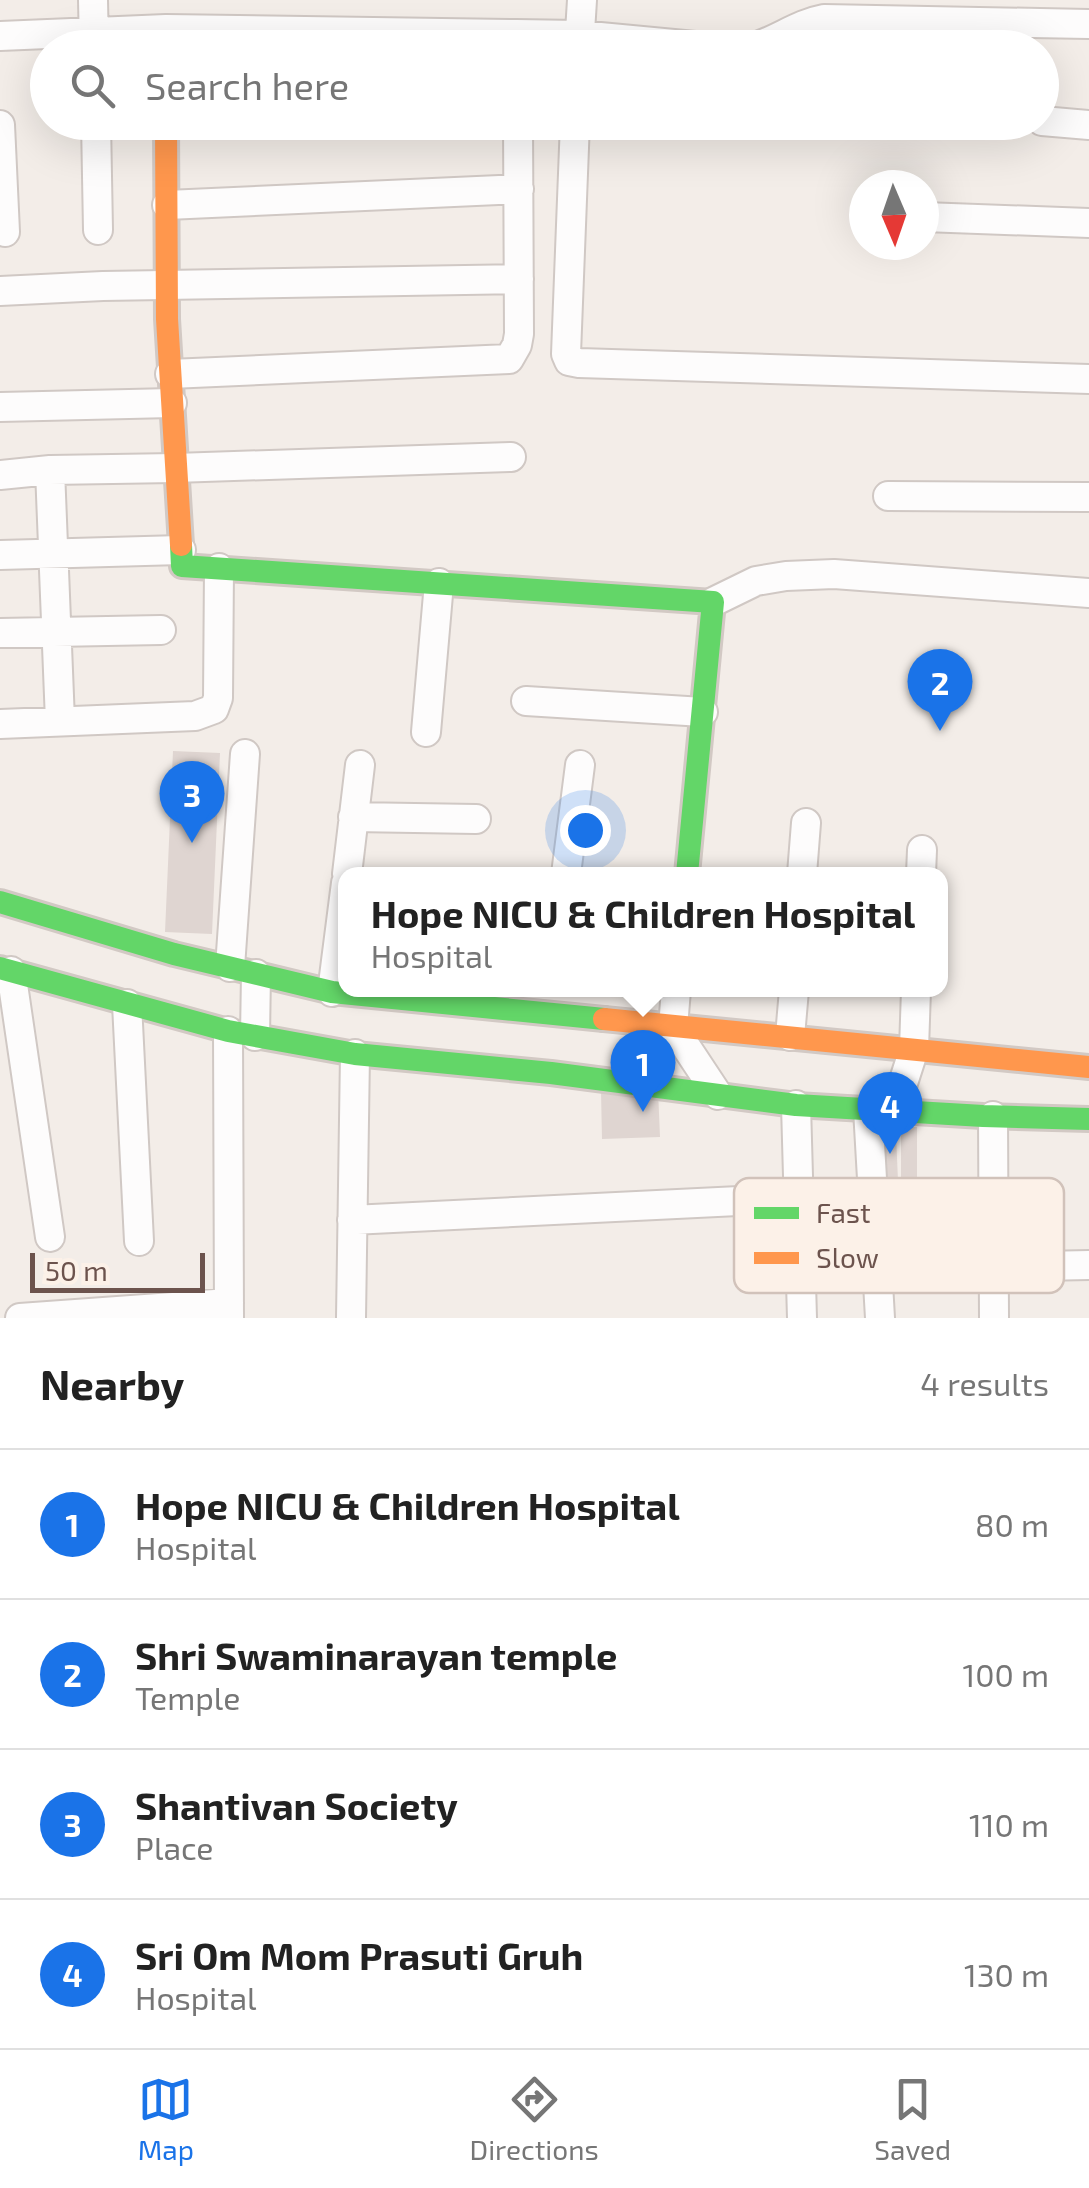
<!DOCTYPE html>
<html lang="en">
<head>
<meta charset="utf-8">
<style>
  :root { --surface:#fff; --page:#f2f2f2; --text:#222; --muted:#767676; --line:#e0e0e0; --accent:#1a73e8 }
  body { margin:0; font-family:"Exo 2",sans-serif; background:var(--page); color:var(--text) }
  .compass { position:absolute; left:849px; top:170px; width:90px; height:90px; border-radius:50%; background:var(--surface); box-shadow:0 10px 40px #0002; rotate:178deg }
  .scale { position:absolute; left:30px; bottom:25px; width:175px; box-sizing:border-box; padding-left:10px; border:5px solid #6c534d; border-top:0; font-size:28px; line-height:35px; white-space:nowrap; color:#6c534d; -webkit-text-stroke:8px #fcf1e8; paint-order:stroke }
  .you { position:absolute; left:585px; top:830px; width:35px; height:35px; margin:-25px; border:8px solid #fff; border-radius:50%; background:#1a73e8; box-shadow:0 0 0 15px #1a73e833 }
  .badge { display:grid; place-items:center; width:65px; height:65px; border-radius:50%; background:var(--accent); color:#fff; font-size:32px; font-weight:700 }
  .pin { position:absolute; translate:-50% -82px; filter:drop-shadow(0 2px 5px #0008) }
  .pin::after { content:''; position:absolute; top:52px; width:35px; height:30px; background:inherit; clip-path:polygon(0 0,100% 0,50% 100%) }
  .popup { position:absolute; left:338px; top:867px; width:610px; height:130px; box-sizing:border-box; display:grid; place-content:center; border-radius:20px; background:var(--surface); filter:drop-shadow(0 2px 8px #0005); font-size:32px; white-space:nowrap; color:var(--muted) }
  .popup b { font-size:38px; color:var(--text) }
  .popup::after { content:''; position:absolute; left:50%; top:100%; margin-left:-20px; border:20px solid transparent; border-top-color:var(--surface) }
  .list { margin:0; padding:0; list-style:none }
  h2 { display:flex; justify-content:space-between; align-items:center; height:130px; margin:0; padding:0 40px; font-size:42px }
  h2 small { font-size:32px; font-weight:400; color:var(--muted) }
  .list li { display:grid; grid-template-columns:65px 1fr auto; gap:30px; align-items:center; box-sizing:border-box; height:150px; padding:0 40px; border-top:2px solid var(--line) }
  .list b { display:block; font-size:38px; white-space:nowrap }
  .list p { margin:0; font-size:32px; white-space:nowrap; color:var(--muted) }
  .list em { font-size:32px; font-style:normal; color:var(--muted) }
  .icon { flex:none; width:55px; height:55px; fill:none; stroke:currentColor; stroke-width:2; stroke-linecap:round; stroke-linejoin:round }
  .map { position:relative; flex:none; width:1089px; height:1318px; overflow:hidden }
  .search { position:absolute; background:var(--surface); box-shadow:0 10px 40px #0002; left:30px; right:30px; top:30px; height:110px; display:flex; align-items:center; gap:25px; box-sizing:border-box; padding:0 35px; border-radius:55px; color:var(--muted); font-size:38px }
  .sheet { height:730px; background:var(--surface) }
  nav { display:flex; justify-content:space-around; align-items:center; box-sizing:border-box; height:140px; border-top:2px solid var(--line); background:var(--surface); font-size:28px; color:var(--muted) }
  nav a { display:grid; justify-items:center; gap:5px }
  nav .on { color:var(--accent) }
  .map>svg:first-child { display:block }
  .building { fill:#dfd5d1 }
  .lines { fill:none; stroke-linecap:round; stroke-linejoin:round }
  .street-casing { stroke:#d0c8c4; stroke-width:32 }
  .fast-casing { stroke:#d2c9c4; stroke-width:28 }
  .slow-casing { stroke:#d2c9c4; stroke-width:28 }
  .street { stroke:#fdfcfc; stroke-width:28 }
  .fast { stroke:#63d668; stroke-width:22 }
  .slow { stroke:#ff974d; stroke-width:22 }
  .key { fill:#fcf1e8; stroke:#d1c2ba; stroke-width:2.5 }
  .key-label { font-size:28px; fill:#6c534d }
</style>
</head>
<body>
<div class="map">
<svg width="1089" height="1318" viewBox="0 0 1089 1318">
  <rect width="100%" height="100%" fill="#f3ede8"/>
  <!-- building -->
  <path class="building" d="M173,751L220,753L212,934L165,932Z
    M658,1090L660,1137L602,1139L601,1091Z
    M901,1127H917V1189H901Z
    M896,1134L898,1181L877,1182L875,1135Z"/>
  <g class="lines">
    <!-- street casing -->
    <g class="street-casing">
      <path id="street" d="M93,0L94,46
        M0,36L166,29L516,34L579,35L716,48
        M579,48L582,0
        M751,48C777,41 797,24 824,19L1089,24
        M1042,121L1089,125
        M96,122L98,230
        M575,122L566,354L569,361L579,363L1089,379
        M0,125L5,232
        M167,205L519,189
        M924,217L1089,223
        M0,291L103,286L519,279
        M170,374L509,359L517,345L519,334L518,122
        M0,407L172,403
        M50,470L60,721
        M0,475L50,470L175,468L511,457
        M888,496L1089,497
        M0,555L181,550
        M713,602L756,581L786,576L834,574L1089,593
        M0,633L161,630
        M526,701L703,712
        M0,724L195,716L214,709L218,698L219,568
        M426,732L439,583
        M353,817L476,819
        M347,874L360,765
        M566,874L580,765
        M802,874L806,823
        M921,874L922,850
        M230,967L245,754
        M11,971L50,1237
        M676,990L673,1027L718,1095
        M332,992L346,883
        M127,1004L139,1241
        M228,1031L229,1318
        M255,1036L256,974
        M790,1036L794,990
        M796,1105L802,1318
        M868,1109L880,1318
        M894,1111L914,1049L916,990
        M993,1116L994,1318
        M352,1220L799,1198
        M876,1255L994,1252
        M994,1267L1089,1265
        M20,1318L229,1303
        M351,1318L355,1054"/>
    </g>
    <!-- fast casing -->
    <g class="fast-casing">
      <path id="fast" d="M181,545L182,566L713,602L687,874
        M0,902L174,954L332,992L604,1019
        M0,968L228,1031L355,1054L551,1073L796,1105L983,1116L1089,1119"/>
    </g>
    <!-- slow casing -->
    <g class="slow-casing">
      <path id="slow" d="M166,122L167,319L181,545
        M604,1019L1089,1067"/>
    </g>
    <!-- street -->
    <use href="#street" class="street"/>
    <!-- fast -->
    <use href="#fast" class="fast"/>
    <!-- slow -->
    <use href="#slow" class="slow"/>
  </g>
  <!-- legend -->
  <rect x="734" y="1178" width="330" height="115" rx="15" class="key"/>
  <rect x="754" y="1207" width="45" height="12" fill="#63d668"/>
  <rect x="754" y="1252" width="45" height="12" fill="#ff974d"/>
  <g class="key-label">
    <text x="816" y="1223">Fast</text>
    <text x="816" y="1268">Slow</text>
  </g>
</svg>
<svg class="compass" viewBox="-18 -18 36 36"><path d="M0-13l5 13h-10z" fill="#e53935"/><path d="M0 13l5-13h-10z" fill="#767676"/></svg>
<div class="scale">50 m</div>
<div class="you"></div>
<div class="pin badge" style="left:643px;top:1112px">1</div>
<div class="popup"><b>Hope NICU &amp; Children Hospital</b>Hospital</div>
<div class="pin badge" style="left:940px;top:731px">2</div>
<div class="pin badge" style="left:192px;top:843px">3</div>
<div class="pin badge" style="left:890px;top:1154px">4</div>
<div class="search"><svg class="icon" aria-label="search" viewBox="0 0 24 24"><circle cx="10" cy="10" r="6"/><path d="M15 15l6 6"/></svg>Search here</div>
</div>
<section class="sheet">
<h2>Nearby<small>4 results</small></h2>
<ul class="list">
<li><span class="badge">1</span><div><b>Hope NICU &amp; Children Hospital</b><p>Hospital</p></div><em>80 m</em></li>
<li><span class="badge">2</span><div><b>Shri Swaminarayan temple</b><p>Temple</p></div><em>100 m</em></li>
<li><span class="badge">3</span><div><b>Shantivan Society</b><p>Place</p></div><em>110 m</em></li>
<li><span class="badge">4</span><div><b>Sri Om Mom Prasuti Gruh</b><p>Hospital</p></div><em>130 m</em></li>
</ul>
</section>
<nav>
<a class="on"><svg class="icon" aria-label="map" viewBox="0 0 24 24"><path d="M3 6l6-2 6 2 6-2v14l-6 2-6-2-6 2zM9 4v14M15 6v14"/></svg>Map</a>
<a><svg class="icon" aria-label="directions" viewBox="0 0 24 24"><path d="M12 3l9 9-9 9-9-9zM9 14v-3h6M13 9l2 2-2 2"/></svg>Directions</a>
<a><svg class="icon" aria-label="saved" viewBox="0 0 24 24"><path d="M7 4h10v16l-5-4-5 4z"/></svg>Saved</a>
</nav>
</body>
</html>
